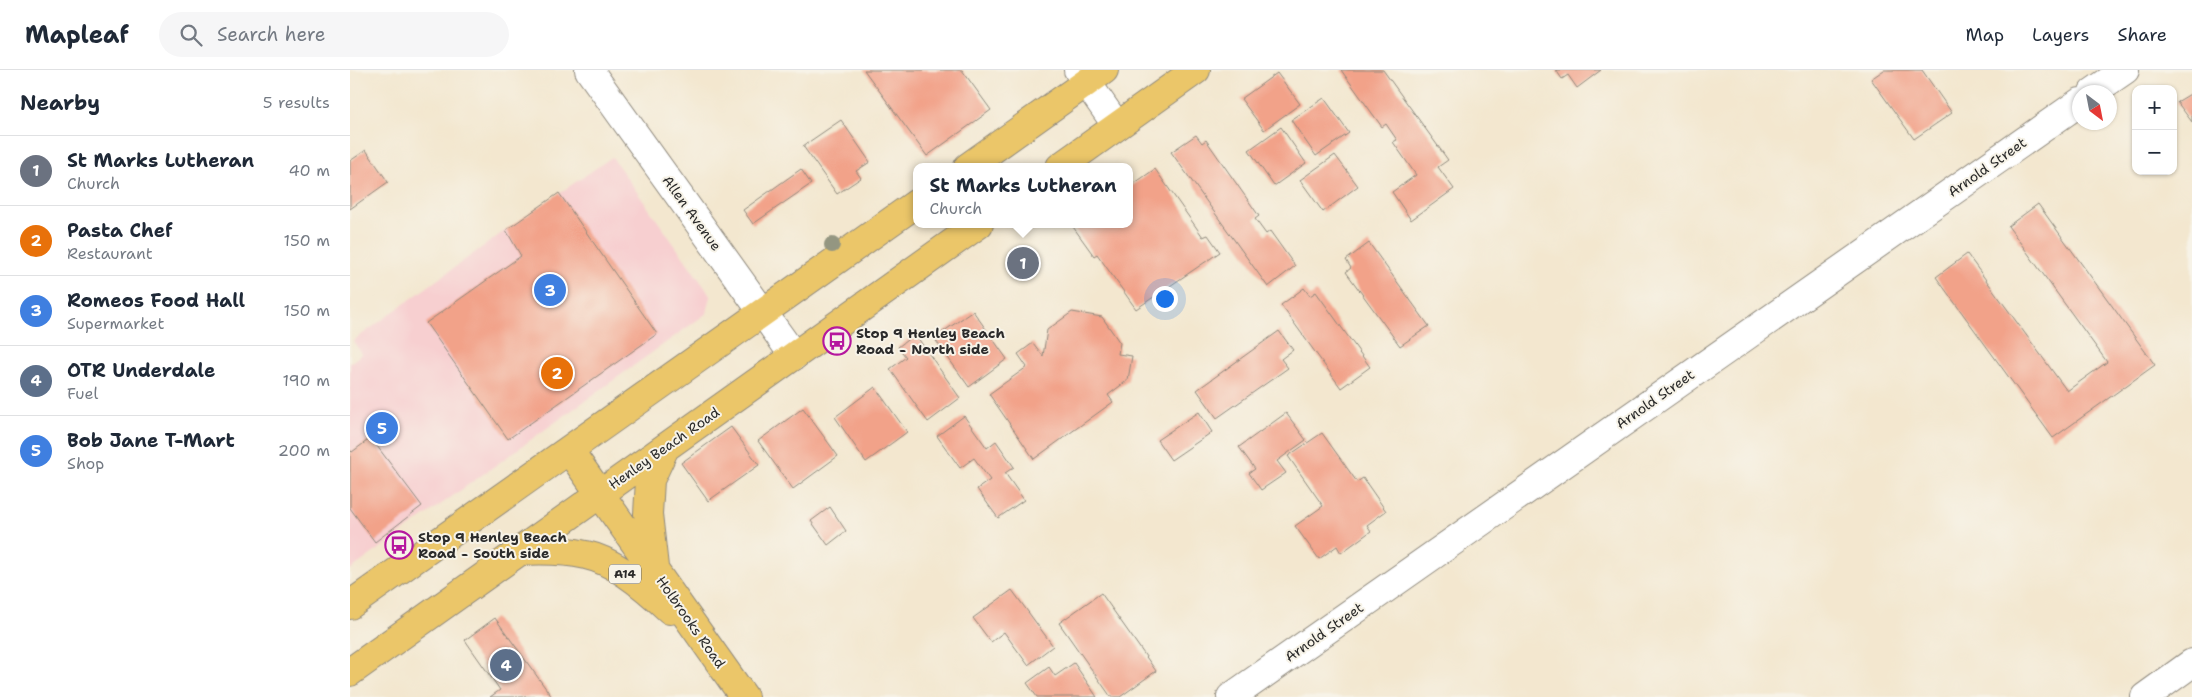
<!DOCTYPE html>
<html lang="en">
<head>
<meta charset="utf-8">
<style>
  :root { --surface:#fff; --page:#f6f6f7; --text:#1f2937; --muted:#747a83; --line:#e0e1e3; --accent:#db2777 }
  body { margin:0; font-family:"Shantell Sans",sans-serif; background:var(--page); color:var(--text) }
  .controls { position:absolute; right:15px; top:15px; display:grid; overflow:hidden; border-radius:10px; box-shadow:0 1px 4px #0004 }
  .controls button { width:45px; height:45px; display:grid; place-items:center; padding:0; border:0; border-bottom:1px solid var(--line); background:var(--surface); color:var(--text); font:25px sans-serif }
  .compass { position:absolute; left:1722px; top:15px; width:45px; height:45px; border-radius:50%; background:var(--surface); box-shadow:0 1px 4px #0004; rotate:148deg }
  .you { position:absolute; left:814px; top:228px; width:18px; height:18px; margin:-12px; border:4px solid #fff; border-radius:50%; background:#1a73e8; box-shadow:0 0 0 8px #1a73e833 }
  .badge { display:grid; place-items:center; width:32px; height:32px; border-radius:50%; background:var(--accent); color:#fff; font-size:16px; font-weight:700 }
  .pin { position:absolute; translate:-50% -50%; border:2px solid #fff; box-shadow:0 1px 5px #0006 }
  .popup { position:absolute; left:563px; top:93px; width:220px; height:65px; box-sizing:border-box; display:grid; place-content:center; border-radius:10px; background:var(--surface); filter:drop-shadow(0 1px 4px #0005); font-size:16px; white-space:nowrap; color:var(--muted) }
  .popup b { font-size:19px; color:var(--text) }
  .popup::after { content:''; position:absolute; left:50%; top:100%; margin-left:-10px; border:10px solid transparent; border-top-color:var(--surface) }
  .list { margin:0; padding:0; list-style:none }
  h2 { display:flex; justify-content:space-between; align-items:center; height:65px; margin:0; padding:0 20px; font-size:21px }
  h2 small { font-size:16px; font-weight:400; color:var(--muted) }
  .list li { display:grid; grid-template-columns:32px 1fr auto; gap:15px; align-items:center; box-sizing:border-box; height:70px; padding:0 20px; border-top:1px solid var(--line) }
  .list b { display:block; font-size:19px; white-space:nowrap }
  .list p { margin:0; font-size:16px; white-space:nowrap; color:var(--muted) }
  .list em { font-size:16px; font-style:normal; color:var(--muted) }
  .icon { flex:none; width:28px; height:28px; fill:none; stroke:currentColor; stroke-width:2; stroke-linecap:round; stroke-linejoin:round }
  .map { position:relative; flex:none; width:1842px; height:627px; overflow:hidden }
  header { display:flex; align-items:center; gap:30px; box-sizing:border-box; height:70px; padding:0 25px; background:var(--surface); border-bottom:1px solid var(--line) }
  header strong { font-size:24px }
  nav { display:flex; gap:28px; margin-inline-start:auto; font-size:18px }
  .search { width:350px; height:45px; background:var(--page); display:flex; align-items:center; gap:12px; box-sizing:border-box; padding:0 18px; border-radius:28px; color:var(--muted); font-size:19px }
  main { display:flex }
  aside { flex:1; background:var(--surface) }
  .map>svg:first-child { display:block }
  .built { fill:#f7cfd0 }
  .building { fill:#f2a289 }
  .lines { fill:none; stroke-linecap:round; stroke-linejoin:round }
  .minor-casing { stroke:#8f897d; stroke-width:30 }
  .major-casing { stroke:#8f897d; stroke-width:30 }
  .minor { stroke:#fff; stroke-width:28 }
  .major { stroke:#ebc669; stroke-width:28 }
  .tree { fill:#949681 }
  .labels { text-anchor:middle; stroke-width:4; stroke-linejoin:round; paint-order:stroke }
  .shield { fill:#f7f3e8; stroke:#686764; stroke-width:1 }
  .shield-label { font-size:12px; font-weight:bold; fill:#2b2b2b }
  .street-label { font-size:14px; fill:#2b2b2b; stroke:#f7f3e8 }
  .poi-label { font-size:14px; font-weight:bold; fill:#2b2b2b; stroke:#f7f3e8; text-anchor:start }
</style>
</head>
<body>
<header>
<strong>Mapleaf</strong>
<div class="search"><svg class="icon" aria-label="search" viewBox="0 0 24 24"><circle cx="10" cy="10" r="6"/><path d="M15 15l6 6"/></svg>Search here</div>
<nav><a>Map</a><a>Layers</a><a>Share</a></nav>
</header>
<main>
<aside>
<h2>Nearby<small>5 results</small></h2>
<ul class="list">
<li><span class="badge" style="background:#6b7280">1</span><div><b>St Marks Lutheran</b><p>Church</p></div><em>40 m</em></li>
<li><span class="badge" style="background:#e8710a">2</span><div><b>Pasta Chef</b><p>Restaurant</p></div><em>150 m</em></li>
<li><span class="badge" style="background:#3f7fe0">3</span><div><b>Romeos Food Hall</b><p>Supermarket</p></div><em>150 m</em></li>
<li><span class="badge" style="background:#5c6f8a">4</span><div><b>OTR Underdale</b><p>Fuel</p></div><em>190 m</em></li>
<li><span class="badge" style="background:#3f7fe0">5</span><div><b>Bob Jane T-Mart</b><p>Shop</p></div><em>200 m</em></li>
</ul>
</aside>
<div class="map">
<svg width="1842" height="627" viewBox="0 0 1842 627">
  <rect width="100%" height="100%" fill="#f7f3e8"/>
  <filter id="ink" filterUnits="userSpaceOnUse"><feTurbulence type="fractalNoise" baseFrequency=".02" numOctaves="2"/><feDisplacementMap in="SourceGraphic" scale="10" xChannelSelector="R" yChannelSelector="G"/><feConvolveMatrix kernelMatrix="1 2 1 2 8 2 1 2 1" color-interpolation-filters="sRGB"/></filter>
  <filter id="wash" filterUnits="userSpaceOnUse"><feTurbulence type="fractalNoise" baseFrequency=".0096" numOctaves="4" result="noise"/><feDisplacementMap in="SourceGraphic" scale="20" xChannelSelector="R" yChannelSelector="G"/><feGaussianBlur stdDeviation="1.12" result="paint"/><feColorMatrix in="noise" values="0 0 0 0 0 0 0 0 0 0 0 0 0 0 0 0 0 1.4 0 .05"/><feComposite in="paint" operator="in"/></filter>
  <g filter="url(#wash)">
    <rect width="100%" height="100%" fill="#f3e7cf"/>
    <!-- built -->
    <path class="built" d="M262,87L361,226L357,243L0,500V293L12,284L3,271L156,160Z"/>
    <g id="blocks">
      <!-- building -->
      <path class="building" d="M514,0H612L641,40L577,86Z
        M991,0H1033L1098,90L1088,97L1104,119L1061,150L1042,122L1066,105L1043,72L1047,70L1036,54L1032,57Z
        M1206,0H1251L1227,18L1218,5L1212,9Z
        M1534,0H1572L1602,43L1564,69L1521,9Z
        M927,3L950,34L914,60L891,29Z
        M1842,23V52L1827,32Z
        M974,28L999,63L966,86L941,50Z
        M491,50L520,92L506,101L511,108L487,124L453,76Z
        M931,57L956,93L924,116L899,80Z
        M846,65L852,73L856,70L909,146L905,149L916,164L920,161L945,196L918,217L821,82Z
        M16,80L38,112L0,139V91Z
        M985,85L1008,116L973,142L950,110Z
        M451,99L461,114L403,154L393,140Z
        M805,99L853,167L858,165L870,182L786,239L747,184L744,186L721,154H779V117Z
        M209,123L307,264L158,369L76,253L171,186L156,160Z
        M1688,134L1805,295L1703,368L1586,207L1617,184L1717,321L1757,292L1658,156Z
        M1019,173L1079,256L1050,276L996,202L1001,198L996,190Z
        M954,218L960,226L966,222L1020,297L991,318L931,235Z
        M623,241L657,289L619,317L584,268Z
        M722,242L752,247L770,273L768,284L782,286L778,310L758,325L763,332L684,389L639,324L677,297L668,284L683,273L693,286L697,260Z
        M929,261L943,280L931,289L938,298L867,348L847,320Z
        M565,264L610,328L578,352L540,299L556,287L548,277Z
        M525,317L557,362L516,392L485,347Z
        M453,338L488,386L443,419L408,371Z
        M849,342L862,362L821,390L807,370Z
        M936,343L956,370L927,391L936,403L911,420L899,403L905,399L889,377Z
        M614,346L637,378L646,371L664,397L655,403L674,430L648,448L627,419L640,410L624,388L610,398L587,366Z
        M381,357L409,395L358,431L331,393Z
        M972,363L1007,412L1013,408L1036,441L1017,455L1021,461L991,483L987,476L969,489L945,456L973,436L938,386Z
        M21,368L72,436L25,472L0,438V380L2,382Z
        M480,437L496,461L478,475L461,451Z
        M662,520L703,576L678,595L654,562L641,572L623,548Z
        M751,523L806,601L770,627H761L709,553Z
        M145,548L202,627H140L150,620L115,570Z
        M724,593L747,627H687L677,613L699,597L705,606Z"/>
    </g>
  </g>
  <g filter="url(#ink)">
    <use href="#blocks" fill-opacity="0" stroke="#8f897d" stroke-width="1"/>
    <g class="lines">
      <!-- minor casing -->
      <g class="minor-casing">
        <path id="minor" d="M239,0L444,286
          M728,0L767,56
          M1743,22L1775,0
          M881,627L1730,32
          M1795,627L1842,593"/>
      </g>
      <!-- major casing -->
      <g class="major-casing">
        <path id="major" d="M618,97L754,0
          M710,97L846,0
          M219,380L394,627
          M171,481C192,480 215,480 236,485C265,491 299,520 320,540
          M304,497L298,444L300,410L315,378
          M0,535L567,133
          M0,602L629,154"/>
      </g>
      <!-- minor -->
      <use href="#minor" class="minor"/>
      <!-- major -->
      <use href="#major" class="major"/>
    </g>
    <!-- trees -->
    <circle class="tree" cx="482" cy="175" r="8"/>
  </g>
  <!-- icons -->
  <defs>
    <g id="bus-ring" transform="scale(1.4375)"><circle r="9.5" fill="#f7f3e8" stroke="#b5179e" stroke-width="1.5"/><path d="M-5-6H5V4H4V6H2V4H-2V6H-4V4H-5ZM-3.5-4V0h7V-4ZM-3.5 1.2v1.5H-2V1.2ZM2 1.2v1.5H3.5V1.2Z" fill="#b5179e"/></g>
  </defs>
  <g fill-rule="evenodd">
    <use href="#bus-ring" x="487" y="271"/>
    <use href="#bus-ring" x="49" y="475"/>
  </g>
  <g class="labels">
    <!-- shield labels -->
    <rect class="shield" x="259" y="494.5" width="32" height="19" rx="4"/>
    <g class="shield-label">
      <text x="275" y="508">A14</text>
    </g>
    <!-- street labels -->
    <g class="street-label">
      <text transform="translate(1637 97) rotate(-35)" y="5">Arnold Street</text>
      <text transform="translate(342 143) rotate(54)" y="5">Allen Avenue</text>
      <text transform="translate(1305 329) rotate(-35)" y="5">Arnold Street</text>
      <text transform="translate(314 378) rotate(-35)" y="5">Henley Beach Road</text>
      <text transform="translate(341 552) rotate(55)" y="5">Holbrooks Road</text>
      <text transform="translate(974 562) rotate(-35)" y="5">Arnold Street</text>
    </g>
    <!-- poi labels -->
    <g class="poi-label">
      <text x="506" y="268">Stop 9 Henley Beach<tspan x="506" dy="16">Road - North side</tspan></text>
      <text x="68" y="472">Stop 9 Henley Beach<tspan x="68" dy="16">Road - South side</tspan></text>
    </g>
  </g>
</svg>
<div class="controls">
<button>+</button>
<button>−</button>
</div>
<svg class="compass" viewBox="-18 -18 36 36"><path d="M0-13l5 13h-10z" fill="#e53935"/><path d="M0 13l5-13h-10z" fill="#747a83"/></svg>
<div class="you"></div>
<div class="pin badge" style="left:673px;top:193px;background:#6b7280">1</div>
<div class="popup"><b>St Marks Lutheran</b>Church</div>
<div class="pin badge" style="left:207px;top:303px;background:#e8710a">2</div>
<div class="pin badge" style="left:200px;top:220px;background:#3f7fe0">3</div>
<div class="pin badge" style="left:156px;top:595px;background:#5c6f8a">4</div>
<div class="pin badge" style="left:32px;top:358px;background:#3f7fe0">5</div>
</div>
</main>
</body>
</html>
